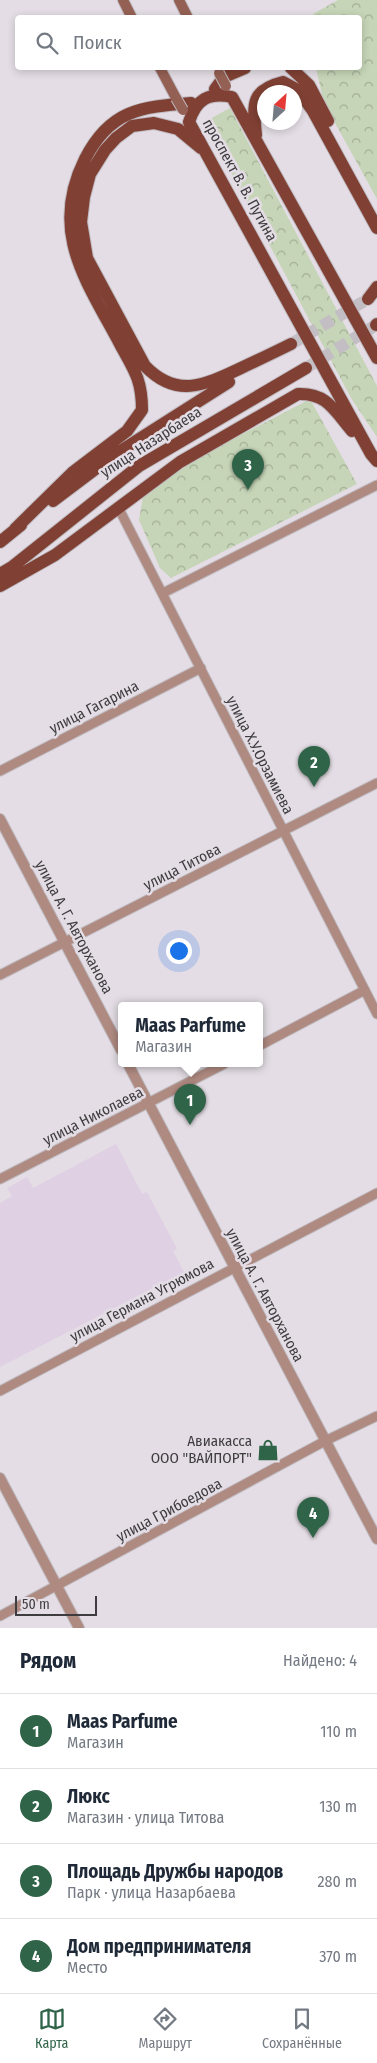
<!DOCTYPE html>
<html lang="ru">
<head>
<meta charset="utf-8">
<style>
  :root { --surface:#fff; --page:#f6f6f7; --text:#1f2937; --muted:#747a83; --line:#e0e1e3; --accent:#306449 }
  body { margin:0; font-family:"Fira Sans Condensed",sans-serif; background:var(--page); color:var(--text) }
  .compass { position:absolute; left:257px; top:85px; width:45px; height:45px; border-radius:50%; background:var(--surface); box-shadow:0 2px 8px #0003; rotate:26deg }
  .scale { position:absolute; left:15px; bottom:12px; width:82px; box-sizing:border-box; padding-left:5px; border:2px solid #3e3c3f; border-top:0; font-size:14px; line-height:18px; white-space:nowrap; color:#3e3c3f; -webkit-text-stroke:4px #e4dde5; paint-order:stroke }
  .you { position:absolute; left:178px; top:950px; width:18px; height:18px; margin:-12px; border:4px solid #fff; border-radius:50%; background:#1a73e8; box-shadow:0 0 0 8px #1a73e833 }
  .badge { display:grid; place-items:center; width:32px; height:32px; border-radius:50%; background:var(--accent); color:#fff; font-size:16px; font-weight:700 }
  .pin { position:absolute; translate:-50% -41px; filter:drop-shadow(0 1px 2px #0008) }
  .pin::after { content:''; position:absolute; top:26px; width:18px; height:15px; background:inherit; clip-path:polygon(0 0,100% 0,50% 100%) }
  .popup { position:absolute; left:118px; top:1002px; width:145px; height:65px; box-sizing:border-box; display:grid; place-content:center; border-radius:5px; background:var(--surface); filter:drop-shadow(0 1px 4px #0005); font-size:16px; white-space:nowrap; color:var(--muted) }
  .popup b { font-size:19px; color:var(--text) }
  .popup::after { content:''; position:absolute; left:50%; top:100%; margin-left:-10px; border:10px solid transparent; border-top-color:var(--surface) }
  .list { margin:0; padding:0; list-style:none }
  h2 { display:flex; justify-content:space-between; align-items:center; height:65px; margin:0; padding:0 20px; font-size:21px }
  h2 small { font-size:16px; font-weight:400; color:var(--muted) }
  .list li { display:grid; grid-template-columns:32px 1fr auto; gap:15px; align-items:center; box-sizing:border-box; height:75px; padding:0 20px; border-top:1px solid var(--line) }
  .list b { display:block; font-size:19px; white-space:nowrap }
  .list p { margin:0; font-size:16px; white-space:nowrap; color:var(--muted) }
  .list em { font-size:16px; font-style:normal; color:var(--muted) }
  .icon { flex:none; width:28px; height:28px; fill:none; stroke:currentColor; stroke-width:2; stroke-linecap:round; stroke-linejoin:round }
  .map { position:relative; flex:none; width:377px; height:1628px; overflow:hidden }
  .search { position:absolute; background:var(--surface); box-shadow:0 2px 8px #0003; left:15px; right:15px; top:15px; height:55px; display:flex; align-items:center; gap:12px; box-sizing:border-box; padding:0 18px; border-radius:5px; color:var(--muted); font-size:19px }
  .sheet { height:365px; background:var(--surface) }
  nav { display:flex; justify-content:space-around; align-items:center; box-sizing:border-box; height:70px; border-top:1px solid var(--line); background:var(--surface); font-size:14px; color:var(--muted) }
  nav a { display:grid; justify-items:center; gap:2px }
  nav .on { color:var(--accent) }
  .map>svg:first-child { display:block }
  .education { fill:#dfd0e3 }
  .park { fill:url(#park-crowns) }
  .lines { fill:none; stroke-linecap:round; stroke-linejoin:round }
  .primary-tunnel { stroke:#c3bdc4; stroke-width:12; stroke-dasharray:12 6; stroke-linecap:butt }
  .minor-casing { stroke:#bfbac0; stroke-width:11 }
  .tertiary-casing { stroke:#bfbac0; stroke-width:12 }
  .secondary-casing { stroke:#bfbac0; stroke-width:12 }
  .primary-casing { stroke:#bfbac0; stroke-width:14 }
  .minor { stroke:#af8a81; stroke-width:9 }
  .tertiary { stroke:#af8a81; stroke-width:10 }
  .secondary { stroke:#956054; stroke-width:10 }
  .primary { stroke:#804134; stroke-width:12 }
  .secondary-bridge-casing { stroke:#bfbac0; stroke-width:12; stroke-linecap:butt }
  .secondary-bridge { stroke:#956054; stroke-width:10 }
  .labels { text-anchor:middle; stroke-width:5; stroke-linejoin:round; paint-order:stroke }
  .street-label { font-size:15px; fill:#3e3c3f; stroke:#e4dde5 }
  .poi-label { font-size:15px; fill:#3e3c3f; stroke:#e4dde5; text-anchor:end }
</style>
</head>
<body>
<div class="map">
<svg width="377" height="1628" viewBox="0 0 377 1628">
  <defs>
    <pattern id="park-crowns" width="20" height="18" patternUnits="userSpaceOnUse" patternTransform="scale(1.25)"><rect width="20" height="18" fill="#c6d5b7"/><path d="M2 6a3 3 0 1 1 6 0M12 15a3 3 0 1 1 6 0" fill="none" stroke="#a2ae96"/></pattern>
  </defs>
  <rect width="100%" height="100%" fill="#e4dde5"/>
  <!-- education -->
  <path class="education" d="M116,1144L142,1194L147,1192L177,1249L173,1251L184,1272L0,1367V1203L12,1196L7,1188L27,1177L33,1188Z"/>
  <!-- park -->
  <path class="park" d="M338,0H377V199L324,103L316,68H360V18L313,17V14Z
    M230,108L377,386V437L351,398L204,122Z
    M310,399L357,484L171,578L160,568L139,520L143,496L187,463Z"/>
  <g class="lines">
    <!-- primary-tunnel -->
    <path class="primary-tunnel" d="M291,344L368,299
      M306,368L376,325"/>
    <!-- minor casing -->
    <g class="minor-casing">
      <path id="minor" d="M118,507L377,1014
        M163,593L377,485
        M0,771L201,668
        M0,975L377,783
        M259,1046L365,990
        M0,1179L224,1064
        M0,1391L377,1193
        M0,1616L325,1441L377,1416"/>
    </g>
    <!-- tertiary casing -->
    <g class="tertiary-casing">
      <path id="tertiary" d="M0,819L121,1050
        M128,1064L377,1539
        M0,1478L79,1628"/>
    </g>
    <!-- secondary casing -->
    <g class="secondary-casing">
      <path id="secondary" d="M123,0L132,18
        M179,0L188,18
        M160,68L176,98"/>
    </g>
    <!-- primary casing -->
    <g class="primary-casing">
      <path id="primary" d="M291,68L309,85L328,121
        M215,89L224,77L245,68
        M256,135C253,105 250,90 283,82L298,90L313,111L377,228
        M201,148L178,129L154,123L132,126L116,138L105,150L90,174L84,197L81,222L87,258L145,366C176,398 203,386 239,369C256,361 273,353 291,344
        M368,299L377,287
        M376,325L377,324
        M377,358L232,97C209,92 196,99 189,122L371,454L377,461
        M53,501L114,455L229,382
        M15,529L73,472L127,431L142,410C142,381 135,371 121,346C88,283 48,233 85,159C110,110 140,107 191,103
        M0,542L21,525
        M0,574L12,567L139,466L306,368
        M0,586L55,555L180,462L298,394C327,393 334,410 352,431"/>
    </g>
    <!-- minor -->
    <use href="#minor" class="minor"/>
    <!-- tertiary -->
    <use href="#tertiary" class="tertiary"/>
    <!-- secondary -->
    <use href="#secondary" class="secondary"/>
    <!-- primary -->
    <use href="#primary" class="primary"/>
    <!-- secondary-bridge casing -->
    <g class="secondary-bridge-casing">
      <path id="secondary-bridge" d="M219,73L226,86
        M176,98L183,110"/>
    </g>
    <!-- secondary-bridge -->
    <use href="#secondary-bridge" class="secondary-bridge"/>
  </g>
  <!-- icons -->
  <defs>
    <g id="shop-bare" transform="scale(1.725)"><path d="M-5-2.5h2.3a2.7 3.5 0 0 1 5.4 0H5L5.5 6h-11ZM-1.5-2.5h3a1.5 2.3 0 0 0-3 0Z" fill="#306449" stroke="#e4dde5" stroke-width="2.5" paint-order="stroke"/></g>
  </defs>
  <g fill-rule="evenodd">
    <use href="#shop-bare" x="268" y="1450"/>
  </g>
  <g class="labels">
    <!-- street labels -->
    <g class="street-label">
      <text transform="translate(240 180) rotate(61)" y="5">проспект В. В. Путина</text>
      <text transform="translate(151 442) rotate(-33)" y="5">улица Назарбаева</text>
      <text transform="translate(94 707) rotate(-27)" y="5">улица Гагарина</text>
      <text transform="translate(260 755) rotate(63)" y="5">улица Х.У.Орзамиева</text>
      <text transform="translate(182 867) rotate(-27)" y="5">улица Титова</text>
      <text transform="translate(74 927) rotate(62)" y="5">улица А. Г. Авторханова</text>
      <text transform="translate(93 1116) rotate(-27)" y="5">улица Николаева</text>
      <text transform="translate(265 1295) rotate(62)" y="5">улица А. Г. Авторханова</text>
      <text transform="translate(142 1300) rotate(-28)" y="5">улица Германа Угрюмова</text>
      <text transform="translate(169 1510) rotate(-28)" y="5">улица Грибоедова</text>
    </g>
    <!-- poi labels -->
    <g class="poi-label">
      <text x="252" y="1446">Авиакасса<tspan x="252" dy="17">ООО "ВАЙПОРТ"</tspan></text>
    </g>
  </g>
</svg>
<svg class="compass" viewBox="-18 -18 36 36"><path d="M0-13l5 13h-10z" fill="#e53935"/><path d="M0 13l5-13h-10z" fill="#747a83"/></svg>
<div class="scale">50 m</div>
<div class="you"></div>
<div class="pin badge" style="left:190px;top:1125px">1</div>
<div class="popup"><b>Maas Parfume</b>Магазин</div>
<div class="pin badge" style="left:314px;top:787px">2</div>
<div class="pin badge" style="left:248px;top:490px">3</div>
<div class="pin badge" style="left:313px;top:1538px">4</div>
<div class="search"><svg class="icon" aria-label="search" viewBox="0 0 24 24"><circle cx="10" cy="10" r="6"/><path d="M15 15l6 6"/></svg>Поиск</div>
</div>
<section class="sheet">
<h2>Рядом<small>Найдено: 4</small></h2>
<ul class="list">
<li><span class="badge">1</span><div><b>Maas Parfume</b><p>Магазин</p></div><em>110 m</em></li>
<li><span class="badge">2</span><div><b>Люкс</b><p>Магазин · улица Титова</p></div><em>130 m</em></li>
<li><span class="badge">3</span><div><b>Площадь Дружбы народов</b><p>Парк · улица Назарбаева</p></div><em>280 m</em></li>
<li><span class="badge">4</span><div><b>Дом предпринимателя</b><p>Место</p></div><em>370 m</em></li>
</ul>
</section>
<nav>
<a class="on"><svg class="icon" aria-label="map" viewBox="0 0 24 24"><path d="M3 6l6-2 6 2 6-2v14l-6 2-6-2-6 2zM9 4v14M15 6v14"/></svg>Карта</a>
<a><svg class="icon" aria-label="directions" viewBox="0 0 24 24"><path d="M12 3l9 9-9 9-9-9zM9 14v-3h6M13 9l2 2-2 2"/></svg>Маршрут</a>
<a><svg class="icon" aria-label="saved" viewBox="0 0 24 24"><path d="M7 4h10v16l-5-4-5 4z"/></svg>Сохранённые</a>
</nav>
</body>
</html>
